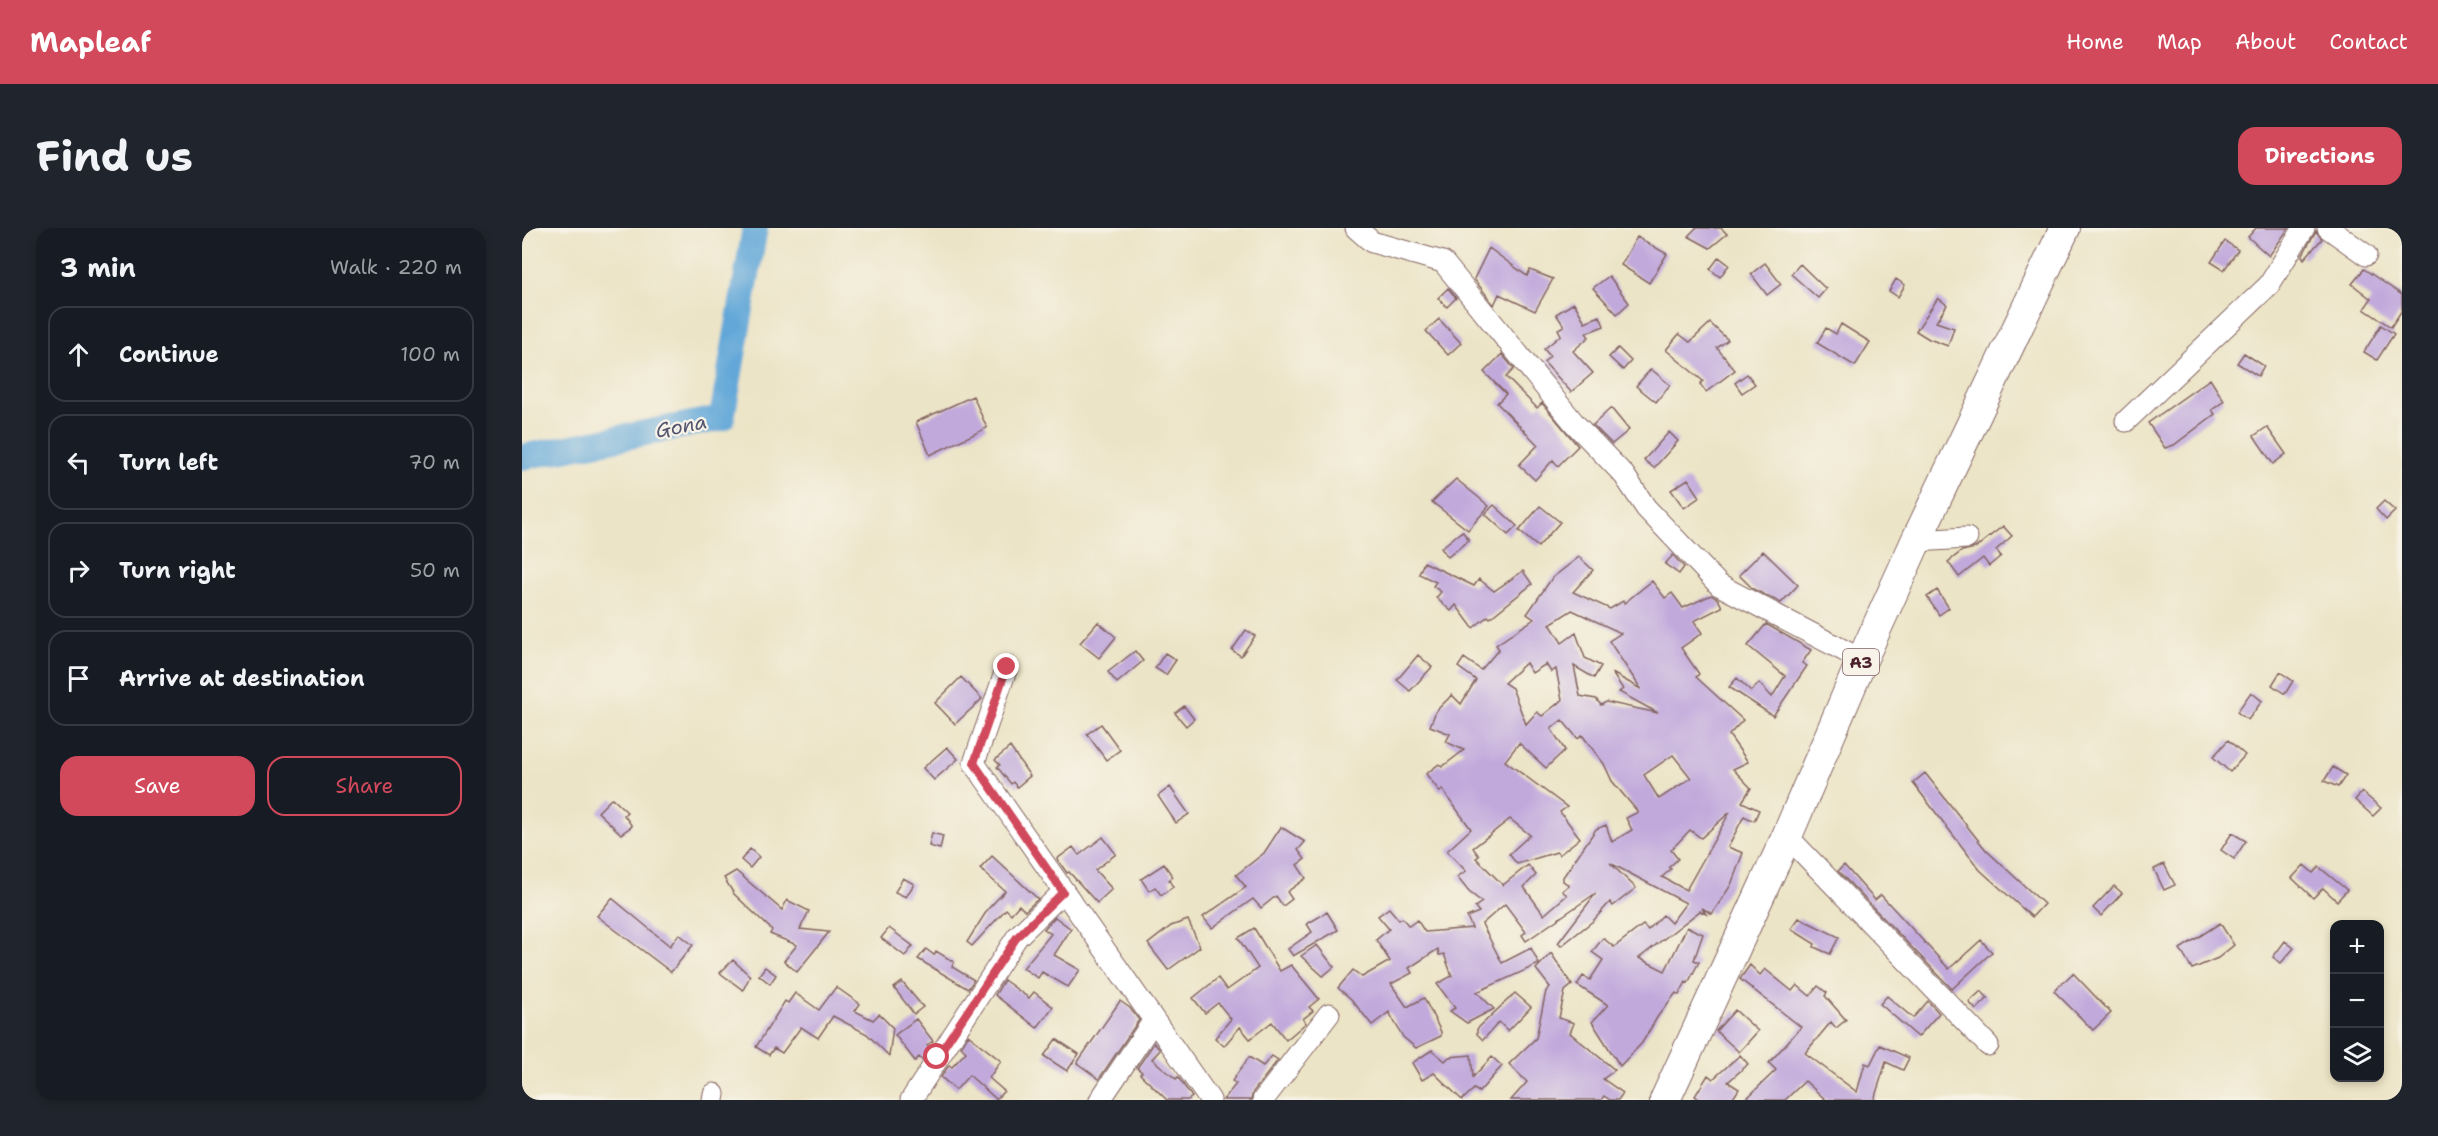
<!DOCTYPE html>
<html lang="en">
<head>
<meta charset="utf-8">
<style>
  :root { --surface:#171b24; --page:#20242c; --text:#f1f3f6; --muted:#9ea1a6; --line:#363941; --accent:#d1495b }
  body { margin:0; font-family:"Shantell Sans",sans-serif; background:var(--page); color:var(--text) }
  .controls { position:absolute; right:18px; bottom:18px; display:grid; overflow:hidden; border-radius:12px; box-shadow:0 3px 9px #0003 }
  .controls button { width:54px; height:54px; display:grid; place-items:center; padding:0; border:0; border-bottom:2px solid var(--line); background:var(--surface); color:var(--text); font:30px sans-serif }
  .stop { position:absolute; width:18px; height:18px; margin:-14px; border:4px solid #d1495b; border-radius:50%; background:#fff }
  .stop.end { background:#d1495b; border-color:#fff; box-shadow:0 2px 6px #0008 }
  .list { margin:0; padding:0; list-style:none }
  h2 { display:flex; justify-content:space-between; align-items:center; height:78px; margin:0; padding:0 24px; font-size:26px }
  h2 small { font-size:20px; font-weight:400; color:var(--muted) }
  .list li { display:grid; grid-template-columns:39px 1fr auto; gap:18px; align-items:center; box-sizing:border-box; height:96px; margin:0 12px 12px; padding:0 12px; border:2px solid var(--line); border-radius:18px }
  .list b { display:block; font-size:22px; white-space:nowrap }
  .list em { font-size:20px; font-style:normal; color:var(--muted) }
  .actions { display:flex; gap:12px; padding:18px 24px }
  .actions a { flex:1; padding:14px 0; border:2px solid var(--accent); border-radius:18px; text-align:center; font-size:21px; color:var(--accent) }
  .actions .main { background:var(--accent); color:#fff }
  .icon { flex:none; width:33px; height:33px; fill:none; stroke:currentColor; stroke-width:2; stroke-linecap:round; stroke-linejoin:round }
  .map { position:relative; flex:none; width:1880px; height:872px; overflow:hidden; border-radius:18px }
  header { display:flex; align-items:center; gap:36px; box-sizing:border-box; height:84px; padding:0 30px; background:var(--accent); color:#fff }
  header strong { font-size:28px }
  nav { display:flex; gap:33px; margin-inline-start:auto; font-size:21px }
  .intro { display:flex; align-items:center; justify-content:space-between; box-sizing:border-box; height:144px; padding:0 36px }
  h1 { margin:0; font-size:42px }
  .button { padding:15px 27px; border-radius:18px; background:var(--accent); color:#fff; font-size:21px; font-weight:700 }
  main { display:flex; gap:36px; padding:0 36px }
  aside { flex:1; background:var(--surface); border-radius:18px; box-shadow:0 3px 9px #0003 }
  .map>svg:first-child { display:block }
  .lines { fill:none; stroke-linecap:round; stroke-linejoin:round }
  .river { stroke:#62a7d8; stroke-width:26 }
  .building { fill:#c1a9dc; fill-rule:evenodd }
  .minor-casing { stroke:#836461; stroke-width:23 }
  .highway-casing { stroke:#836461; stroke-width:32 }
  .minor { stroke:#fff; stroke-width:21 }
  .highway { stroke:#fff; stroke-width:30 }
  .route { stroke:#d1495b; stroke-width:8 }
  .labels { text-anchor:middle; stroke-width:4.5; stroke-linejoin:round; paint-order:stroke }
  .shield { fill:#f7f3e8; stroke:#7e5f64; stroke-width:1.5 }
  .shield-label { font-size:16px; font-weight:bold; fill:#4a1f2b }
  .water-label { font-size:20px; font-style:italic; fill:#545570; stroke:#f7f3e8 }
</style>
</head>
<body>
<header>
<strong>Mapleaf</strong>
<nav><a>Home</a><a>Map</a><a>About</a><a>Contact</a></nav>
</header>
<div class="intro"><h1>Find us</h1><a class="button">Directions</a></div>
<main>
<aside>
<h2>3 min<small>Walk · 220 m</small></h2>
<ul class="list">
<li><svg class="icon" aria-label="ahead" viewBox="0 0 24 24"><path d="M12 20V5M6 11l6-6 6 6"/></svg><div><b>Continue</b></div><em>100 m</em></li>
<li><svg class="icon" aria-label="left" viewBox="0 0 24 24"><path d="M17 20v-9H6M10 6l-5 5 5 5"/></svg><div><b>Turn left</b></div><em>70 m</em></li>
<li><svg class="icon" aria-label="right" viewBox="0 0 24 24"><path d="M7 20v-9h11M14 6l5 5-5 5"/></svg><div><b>Turn right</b></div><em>50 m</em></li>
<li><svg class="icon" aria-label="arrive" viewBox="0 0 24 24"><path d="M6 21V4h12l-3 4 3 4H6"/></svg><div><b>Arrive at destination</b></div></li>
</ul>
<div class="actions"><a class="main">Save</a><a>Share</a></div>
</aside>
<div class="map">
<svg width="1880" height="872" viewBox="0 0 1880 872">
  <rect width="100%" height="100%" fill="#f7f3e8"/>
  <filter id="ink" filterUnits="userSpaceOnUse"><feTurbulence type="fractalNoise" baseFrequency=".0167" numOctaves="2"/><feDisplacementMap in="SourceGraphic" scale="12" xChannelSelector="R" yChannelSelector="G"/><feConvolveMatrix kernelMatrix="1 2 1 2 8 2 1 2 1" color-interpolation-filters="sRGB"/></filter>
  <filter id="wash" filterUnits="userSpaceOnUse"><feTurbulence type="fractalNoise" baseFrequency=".008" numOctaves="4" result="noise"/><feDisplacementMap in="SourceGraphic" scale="24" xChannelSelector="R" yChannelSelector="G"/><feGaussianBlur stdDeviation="1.35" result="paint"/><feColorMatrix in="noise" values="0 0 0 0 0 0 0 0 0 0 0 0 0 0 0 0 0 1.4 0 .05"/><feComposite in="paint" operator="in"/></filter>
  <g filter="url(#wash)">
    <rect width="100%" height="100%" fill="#ece4c6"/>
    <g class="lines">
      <!-- river -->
      <path class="river" d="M0,229L200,190L233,0"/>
    </g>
    <g id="blocks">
      <!-- building -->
      <path class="building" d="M1174,0H1199L1205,6L1188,20L1166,8Z
        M1734,0H1767L1747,28L1726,9Z
        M1794,3L1800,11L1782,31L1780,28Z
        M1115,9L1145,26L1127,55L1099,37Z
        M1703,13L1716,22L1702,42L1689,34Z
        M967,20L1005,48L1008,42L1031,51L1013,83L977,66L972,77L952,51Z
        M1197,29L1207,37L1198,49L1188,41Z
        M1243,35L1259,56L1245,67L1229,46Z
        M1278,36L1304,61L1296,70L1269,46Z
        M1842,41L1880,67V82L1869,99L1842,81L1849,71L1830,56Z
        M1087,48L1107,75L1095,86L1071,60Z
        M1374,51L1383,57L1376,69L1367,63Z
        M926,60L934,70L925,79L916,70Z
        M1416,70L1425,77L1414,94L1432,100L1426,118L1407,111L1394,103Z
        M1052,75L1063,94L1078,88L1082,98L1064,105L1067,109L1051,123L1071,145L1049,164L1022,134L1028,128L1022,121L1039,107L1036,101L1042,98L1034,86Z
        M917,91L939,115L926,127L904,103Z
        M1188,95L1206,112L1195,120L1213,142L1184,164L1178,156L1181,153L1144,122L1157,106L1168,114Z
        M1319,96L1348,114L1333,138L1295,115L1304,100L1314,106Z
        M1859,97L1872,106L1855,132L1842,124Z
        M1096,120L1109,133L1101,142L1087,129Z
        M1722,125L1742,138L1736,148L1715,135Z
        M980,126L992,141L984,149L1015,180L1020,175L1056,218L1036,238L1031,232L1013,252L997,237L1016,217L975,175L984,166L962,144Z
        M1129,141L1148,157L1134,174L1114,158Z
        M1225,146L1233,156L1220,165L1213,155Z
        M1688,151L1702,173L1690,182L1693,186L1652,217L1643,220L1626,195Z
        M451,168L465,200L408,227L394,194Z
        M1089,180L1107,202L1090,216L1071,197Z
        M1745,199L1764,226L1751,236L1732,208Z
        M1147,204L1156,213L1132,240L1122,232Z
        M934,251L967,278L946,302L910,274Z
        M1166,251L1178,269L1162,280L1149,262Z
        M1862,273L1873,283L1864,292L1854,281Z
        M972,277L995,298L986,307L963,286Z
        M1018,278L1038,294L1016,319L997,303Z
        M1481,298L1490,308L1474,322L1479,328L1467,338L1461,330L1437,349L1426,334L1440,323L1453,320Z
        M940,303L947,312L926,329L919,320Z
        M1241,323L1276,357L1259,375L1231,361L1217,347Z
        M1151,327L1162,339L1157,346L1143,336Z
        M1057,329L1071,342L1051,364L1088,381L1101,373L1102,375L1130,353L1143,370L1150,365L1161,380L1189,367L1196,371L1200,379L1172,393L1180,405L1159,420L1177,446L1174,449L1221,492L1207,507L1226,534L1211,541L1229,560L1220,574L1237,582L1232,593L1222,588L1206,619L1221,625L1209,657L1190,686L1180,680L1184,686L1178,683L1117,730L1143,743L1165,699L1181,706L1172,732L1177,734L1166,755L1164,754L1157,767L1154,765L1136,788L1120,815L1098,838L1070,794L1086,777L1055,757L1061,748L1068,752L1081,732L1070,724L1081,710L1092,719L1121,697L1126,702L1141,687L1149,695L1164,675L1088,635L1114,660L1091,678L1088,674L1071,693L1039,718L1036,715L1074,665L1004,713L1000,707L1004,704L983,676L960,696L980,735L1009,720L1017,736L955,764L972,781L945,795L928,783L933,780L915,756L930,748L922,726L917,727L916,721L887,740L890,745L869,756L885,779L902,770L919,804V808L894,820L881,809L867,784L850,797L829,771L816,760L831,742L840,749L868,733L854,712L867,701L856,688L867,680L877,692L880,690L887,698L895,692L903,704L950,700L945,689L957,684L953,679L960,674L947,664L935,649L944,643L925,623L949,601L920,561L918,564L904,546L917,536L920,539L942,522L924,514L928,506L908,498L914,483L930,467L939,476L954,452L936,439L942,430L959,442L977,421L974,417L1012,391L1005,386L1030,350ZM1050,382L1099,405L1087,413L1119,461L1090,445L1101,461L1097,464L1136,485L1084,474L1079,477L1074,471L1058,468L1052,438L1072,450L1079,438L1063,430L1054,405L1040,415L1028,396ZM1004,435L1010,445L1024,436L1029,444L1034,441L1040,472L1020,488L1015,484L1004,496L990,460L982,455ZM1040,492L1056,511L1060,507L1082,536L1090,553L1116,584L1104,590L1110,602L1090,614L1084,597L1074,601L1041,649V653L1047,657L1040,663L1045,667L1022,687L1002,659L1014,647L1006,637L981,657L954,630L957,628L951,620L988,591L1008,607L987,626L995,636L1035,624L1037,627L1058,610L1038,584L1045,579L983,533L997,515L1024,540L1043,522L1029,501ZM1151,527L1169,550L1137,571L1122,547ZM1208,584L1164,662L1140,649L1149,641L1147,639L1156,631L1149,622L1168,602L1179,610Z
        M902,334L952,358L957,351L972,363L1001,343L1010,356L968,390L966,388L951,400L934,377L929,383L914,370L919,364L911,358L914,354L897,346Z
        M1415,362L1427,380L1417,387L1405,369Z
        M576,394L594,409L577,430L558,415Z
        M1244,396L1289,422L1280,435L1285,438L1251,488L1207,459L1215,450L1229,463L1237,455L1250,469L1263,448L1226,418Z
        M724,402L733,408L719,428L710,422Z
        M613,423L621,433L595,455L586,444Z
        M643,425L654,432L644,447L633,440Z
        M896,427L910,439L888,463L875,452Z
        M1758,444L1771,453L1763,466L1750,457Z
        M439,449L460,471L433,496L413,475Z
        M1729,464L1740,473L1726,492L1715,484Z
        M662,478L672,491L664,498L653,485Z
        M579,496L598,522L584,532L565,506Z
        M1706,512L1723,527L1708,544L1691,529Z
        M425,519L436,531L412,552L401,540Z
        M488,519L508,548L495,559L491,554L489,556L475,539L478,537L473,532Z
        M1811,539L1824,547L1816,559L1802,553Z
        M1403,545L1464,622L1522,676L1510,689L1458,642L1391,555Z
        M648,559L667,586L654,595L636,568Z
        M1840,564L1859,580L1851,588L1833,572Z
        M90,570L105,584L102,587L110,598L99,606L76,584Z
        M759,599L783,614L776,622L783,631L775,637L784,650L765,664L770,671L761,678L754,668L739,680L731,671L690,700L681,689L724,659L714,647L742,625Z
        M410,605L421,608L418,621L407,618Z
        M1710,605L1724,613L1712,631L1699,622Z
        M581,609L594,626L573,642L590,661L575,675L547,644L545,645L535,631L551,619L557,627Z
        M228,621L237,629L228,640L219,632Z
        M470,628L516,671L503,683L497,677L489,686L484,681L450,718L445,714L466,681L483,663L458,641Z
        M642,636L651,649L647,652L651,659L639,667L633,659L627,663L619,651Z
        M1642,636L1653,657L1642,662L1632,641Z
        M1322,637L1353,672L1359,667L1427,741L1459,712L1470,724L1430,761L1316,643Z
        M1782,637L1791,645L1797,639L1825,662L1815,673L1801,660L1791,670L1770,650Z
        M214,643L260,682L265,672L287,683L278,701L307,704L275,744L262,733L275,717L248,706L250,702L212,666L202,650Z
        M381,650L392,656L384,669L373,664Z
        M1592,658L1600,665L1579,688L1571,680Z
        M90,670L148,718L157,706L171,717L149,744L75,688Z
        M805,684L816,702L771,728L766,721L790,704L785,696Z
        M533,689L549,701L532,727L558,742L546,759L520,744L516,750L501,740L529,706L522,701Z
        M1277,690L1317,709L1308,726L1292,719L1293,716L1269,701Z
        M666,692L678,719L646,742L626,716L649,698Z
        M1698,695L1712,717L1696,730L1670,741L1658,721Z
        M367,700L391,718L383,728L359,710Z
        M732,700L758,743L769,737L797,771L787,779L791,783L781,791L784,795L764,812L750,794L728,811L718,799L702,818L693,810L709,791L696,775L683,785L671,770L696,750L705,762L736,740L716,710Z
        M1763,713L1772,720L1759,735L1751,729Z
        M795,717L812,739L801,748L779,728Z
        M404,721L412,727L414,723L432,734L430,739L452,752L446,761L396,731Z
        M1029,725L1050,757L1043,763L1037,790L1052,795L1048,805L1093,842L1081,851L1101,865L1096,872H1088L1082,868L1079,872H989L1005,854L987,836L1014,810L1024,763L1028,759L1014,741Z
        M211,732L228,748L221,762L198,745Z
        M1228,737L1238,747L1243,741L1270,763L1275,757L1288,768L1296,758L1305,765L1303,768L1324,792L1314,800L1309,794L1283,825L1335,864L1343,835L1348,837L1358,817L1387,830L1381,842L1364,834L1352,872H1304L1283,853L1263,872H1223L1254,842L1247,835L1279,799L1218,751Z
        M243,739L254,747L248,756L237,747Z
        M1551,745L1589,785L1571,802L1532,763Z
        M482,752L507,770L512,764L531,779L515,800L473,767Z
        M380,754L401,779L392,786L372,760Z
        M314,759L338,776L333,783L351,792L357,786L371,800L367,828L345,806L311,788L296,810L279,799L260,825L252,820L247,827L234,819L263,773L266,775L273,765L297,782Z
        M1459,763L1466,770L1454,782L1447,774Z
        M993,765L1009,779L986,803L977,794L961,812L955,806V801Z
        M1365,768L1391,790L1406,773L1417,785L1396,809L1358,776Z
        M598,773L608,780L617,792L577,851L555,835Z
        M1213,782L1236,803L1217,824L1194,803Z
        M394,791L411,813L405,817L408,820L400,832L397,829L393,833L373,807Z
        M446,807L479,833L467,850L482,863L474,871L447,847L434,862L419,849L427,837L430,839L444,824L439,819Z
        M534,811L557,826L545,843L522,828Z
        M632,815L638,822L630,831L654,851L656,849L670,869L666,872H645L618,846L620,844L615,840Z
        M910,822L923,833L927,829L949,827L951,849L970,829L980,838L957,864L952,861L940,872L912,845L900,852L890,835Z
        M1218,827L1226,836L1206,854L1217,861L1210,872H1179L1173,868L1186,847L1191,851Z
        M750,828L756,832L731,864L729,872H701L714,856L710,853L727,829L741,838Z"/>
    </g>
  </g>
  <g filter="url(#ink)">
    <use href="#blocks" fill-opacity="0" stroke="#836461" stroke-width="1.5"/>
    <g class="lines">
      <!-- minor casing -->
      <g class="minor-casing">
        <path id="minor" d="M834,0L850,14L921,34L1053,196L1102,247L1124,280L1197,357L1340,432
          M1806,0L1844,27
          M1604,193L1747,57L1782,0
          M1394,313L1445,310
          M485,439L452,535L688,872
          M1265,608L1466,817
          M191,872L192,866
          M389,872L495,709L541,664
          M578,872L632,792
          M741,872L807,786"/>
      </g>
      <!-- highway casing -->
      <g class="highway-casing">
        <path id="highway" d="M1143,872L1265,608L1340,432L1394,313L1543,0"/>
      </g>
      <!-- minor -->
      <use href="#minor" class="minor"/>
      <!-- highway -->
      <use href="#highway" class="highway"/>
    </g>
  </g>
  <g class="lines" filter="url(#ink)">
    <!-- route -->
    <path class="route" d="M415,829L495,709L541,664L452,535L485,439"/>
  </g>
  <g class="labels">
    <!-- shield labels -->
    <rect class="shield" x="1321" y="421" width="36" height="26" rx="4.5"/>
    <g class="shield-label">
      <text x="1339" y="440">A3</text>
    </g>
    <!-- water labels -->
    <g class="water-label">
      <text transform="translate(159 198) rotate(-11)" y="7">Gona</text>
    </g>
  </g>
</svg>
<div class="controls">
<button>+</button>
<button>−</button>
<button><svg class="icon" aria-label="layers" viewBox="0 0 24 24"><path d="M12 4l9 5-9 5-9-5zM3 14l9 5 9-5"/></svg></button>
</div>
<div class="stop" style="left:415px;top:829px"></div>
<div class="stop end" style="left:485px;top:439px"></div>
</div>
</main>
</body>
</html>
